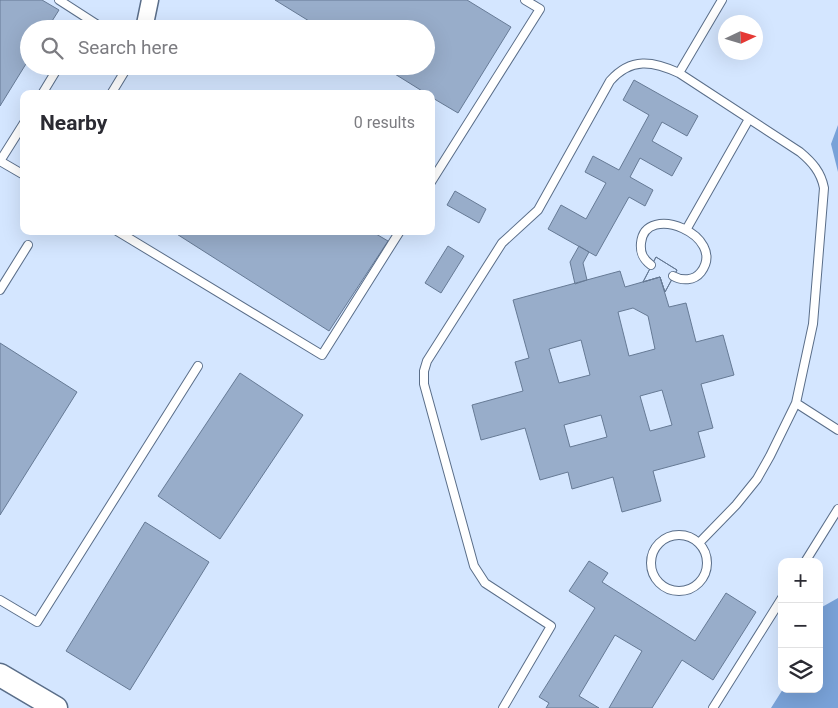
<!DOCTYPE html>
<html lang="en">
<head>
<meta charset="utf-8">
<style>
  :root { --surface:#fff; --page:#f7f7f7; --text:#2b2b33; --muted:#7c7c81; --line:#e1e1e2 }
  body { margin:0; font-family:Roboto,sans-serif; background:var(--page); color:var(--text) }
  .controls { position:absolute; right:15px; bottom:15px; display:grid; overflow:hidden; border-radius:10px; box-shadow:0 5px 20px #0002 }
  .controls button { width:45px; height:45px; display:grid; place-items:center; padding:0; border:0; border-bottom:1px solid var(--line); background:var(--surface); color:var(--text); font:25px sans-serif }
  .compass { position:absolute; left:718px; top:15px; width:45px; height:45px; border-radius:50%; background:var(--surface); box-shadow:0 5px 20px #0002; rotate:86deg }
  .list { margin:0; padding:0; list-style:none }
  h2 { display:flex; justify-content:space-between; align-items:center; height:65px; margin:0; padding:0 20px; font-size:21px }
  h2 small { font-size:16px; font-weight:400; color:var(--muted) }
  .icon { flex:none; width:28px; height:28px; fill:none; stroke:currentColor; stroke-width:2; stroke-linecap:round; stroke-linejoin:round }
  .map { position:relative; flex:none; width:838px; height:708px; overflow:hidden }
  .search { position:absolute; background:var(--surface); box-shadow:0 5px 20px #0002; left:20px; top:20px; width:415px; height:55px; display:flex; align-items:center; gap:12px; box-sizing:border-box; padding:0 18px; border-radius:28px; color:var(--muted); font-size:19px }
  .panel { position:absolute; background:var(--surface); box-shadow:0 5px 20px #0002; left:20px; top:90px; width:415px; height:145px; border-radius:10px }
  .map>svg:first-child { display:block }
  .forest { fill:#79a2d8 }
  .building { fill:#98adca; stroke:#667a95; fill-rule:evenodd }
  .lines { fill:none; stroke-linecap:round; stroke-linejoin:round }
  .lane-casing { stroke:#5a6e89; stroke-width:10 }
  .street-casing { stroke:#5a6e89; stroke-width:19 }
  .secondary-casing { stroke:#5a6e89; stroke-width:25 }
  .lane { stroke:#fff; stroke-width:8 }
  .street { stroke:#fff; stroke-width:16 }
  .secondary { stroke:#fff; stroke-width:22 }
</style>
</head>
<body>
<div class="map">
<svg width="838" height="708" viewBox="0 0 838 708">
  <rect width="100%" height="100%" fill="#d4e6ff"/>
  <!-- forest -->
  <path class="forest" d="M838,125V172L831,144Z
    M838,598V708H771L783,689H819V613L822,607Z"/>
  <!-- building -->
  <path class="building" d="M0,0H42L59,10L47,29H29V59L0,106Z
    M275,0H467L511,27L458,113L431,97V94H427L382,66H426V29H322Z
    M634,80L698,116L687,136L662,122L652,141L682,158L672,176L640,158L630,177L653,190L645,206L629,197L596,256L548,229L561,205L586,219L606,183L585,172L593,156L619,170L649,115L623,100Z
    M455,191L486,209L479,223L447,205Z
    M172,231H371L388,241L329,331Z
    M448,246L464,256L441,293L425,283Z
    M579,246L589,252L583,263L587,280L575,284L570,262Z
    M656,257L677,270L665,292L660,277L643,282Z
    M656,257L677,270L665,292L660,277L643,282Z
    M620,271L625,287L660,277L669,307L686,303L696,342L723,335L734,375L701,384L713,428L698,432L705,457L653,471L661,501L622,512L613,477L572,489L568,472L540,480L525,428L481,440L472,405L523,391L515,362L529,358L513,300ZM633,308L648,316L655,349L629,356L618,312ZM581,340L590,375L559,383L549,349ZM662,390L672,425L650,431L640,396ZM601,415L607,437L570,447L564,425Z
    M0,343L77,392L0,515Z
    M240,373L303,415L220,539L158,496Z
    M145,522L209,562L130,690L66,651Z
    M589,561L608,573L602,582L695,641L726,593L756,612L713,680L682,660L652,708H609L642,651L615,635L579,696L599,708H546L549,703L539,697L595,608L569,591Z"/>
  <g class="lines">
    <!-- lane casing -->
    <g class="lane-casing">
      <path id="lane" d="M59,0L104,29
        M82,29L88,19
        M679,73L722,0
        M42,94L59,66
        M111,94L128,66
        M0,161L24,123
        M0,161L24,175
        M431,182L540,9L525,0
        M686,230L749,119
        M117,231L322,355L400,231
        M651,265C643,259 640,253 641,243C645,201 728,236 701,272C694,281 682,281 673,276
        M0,290L28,245
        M796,403L838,430
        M651 563a28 28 0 1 1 56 0a28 28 0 1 1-56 0Z
        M805,562L838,509
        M0,600L37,622L198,366
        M503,708L551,626L485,583L474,566L424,384V371L427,361L502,243L538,210L610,81C631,57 653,61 679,73L800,152C812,162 821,172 824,188L813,324L796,403L770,456L757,479L736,505L699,543
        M713,708L782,598"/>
    </g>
    <!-- street casing -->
    <g class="street-casing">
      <path id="street" d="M144,29L150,0"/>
    </g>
    <!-- secondary casing -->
    <g class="secondary-casing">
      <path id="secondary" d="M0,675L56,708"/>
    </g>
    <!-- lane -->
    <use href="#lane" class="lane"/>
    <!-- street -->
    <use href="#street" class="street"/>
    <!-- secondary -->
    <use href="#secondary" class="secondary"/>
  </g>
</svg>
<div class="controls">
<button>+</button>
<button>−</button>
<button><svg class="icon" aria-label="layers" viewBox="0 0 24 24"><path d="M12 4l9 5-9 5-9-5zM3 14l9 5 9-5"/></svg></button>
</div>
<svg class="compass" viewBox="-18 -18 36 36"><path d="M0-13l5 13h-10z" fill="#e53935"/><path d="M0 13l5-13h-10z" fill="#7c7c81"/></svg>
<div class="search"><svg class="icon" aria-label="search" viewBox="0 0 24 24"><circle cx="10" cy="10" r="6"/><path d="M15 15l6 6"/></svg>Search here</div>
<section class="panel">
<h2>Nearby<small>0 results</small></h2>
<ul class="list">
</ul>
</section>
</div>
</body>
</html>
